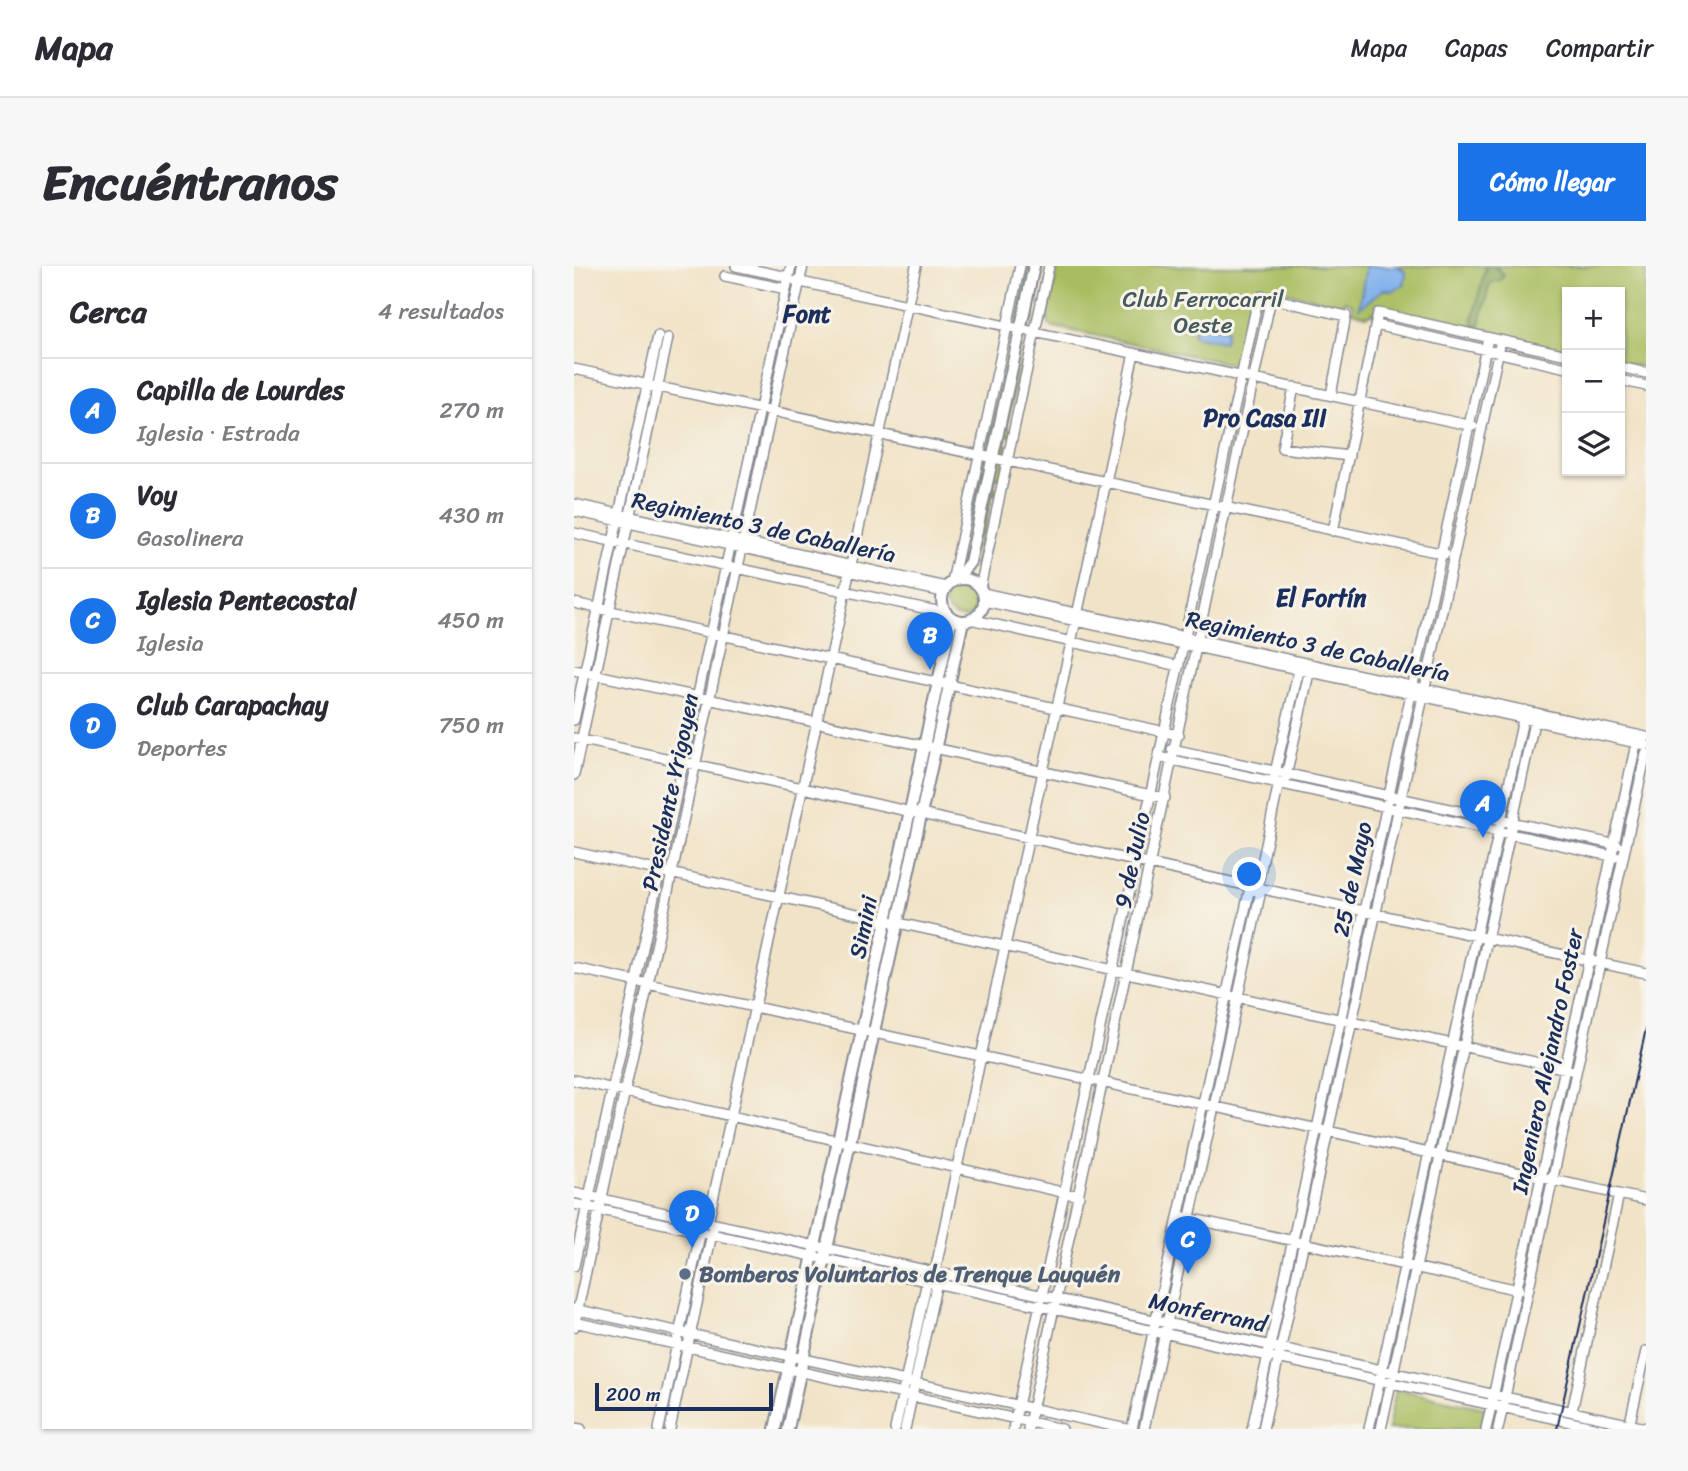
<!DOCTYPE html>
<html lang="es">
<head>
<meta charset="utf-8">
<style>
  :root { --surface:#fff; --page:#f7f7f7; --text:#2b2b33; --muted:#7c7c81; --line:#e1e1e2; --accent:#1a73e8 }
  body { margin:0; font-family:Sriracha,sans-serif; background:var(--page); color:var(--text) }
  .controls { position:absolute; right:21px; top:21px; display:grid; overflow:hidden; border-radius:0px; box-shadow:0 2px 5px #0004 }
  .controls button { width:63px; height:63px; display:grid; place-items:center; padding:0; border:0; border-bottom:2px solid var(--line); background:var(--surface); color:var(--text); font:35px sans-serif }
  .scale { position:absolute; left:21px; bottom:18px; width:178px; box-sizing:border-box; padding-left:7px; border:4px solid #1b2f5e; border-top:0; font-size:19px; line-height:24px; white-space:nowrap; color:#1b2f5e; -webkit-text-stroke:5px #f7f3e8; paint-order:stroke }
  .you { position:absolute; left:676px; top:609px; width:24px; height:24px; margin:-18px; border:5px solid #fff; border-radius:50%; background:#1a73e8; box-shadow:0 0 0 10px #1a73e833 }
  .badge { display:grid; place-items:center; width:46px; height:46px; border-radius:50%; background:var(--accent); color:#fff; font-size:23px; font-weight:700 }
  .pin { position:absolute; translate:-50% -58px; filter:drop-shadow(0 2px 4px #0008) }
  .pin::after { content:''; position:absolute; top:37px; width:24px; height:21px; background:inherit; clip-path:polygon(0 0,100% 0,50% 100%) }
  .list { margin:0; padding:0; list-style:none }
  h2 { display:flex; justify-content:space-between; align-items:center; height:91px; margin:0; padding:0 28px; font-size:30px }
  h2 small { font-size:23px; font-weight:400; color:var(--muted) }
  .list li { display:grid; grid-template-columns:46px 1fr auto; gap:21px; align-items:center; box-sizing:border-box; height:105px; padding:0 28px; border-top:2px solid var(--line) }
  .list b { display:block; font-size:26px; white-space:nowrap }
  .list p { margin:0; font-size:23px; white-space:nowrap; color:var(--muted) }
  .list em { font-size:23px; font-style:normal; color:var(--muted) }
  .icon { flex:none; width:38px; height:38px; fill:none; stroke:currentColor; stroke-width:2; stroke-linecap:round; stroke-linejoin:round }
  .map { position:relative; flex:none; width:1072px; height:1163px; overflow:hidden; border-radius:0px }
  header { display:flex; align-items:center; gap:42px; box-sizing:border-box; height:98px; padding:0 35px; background:var(--surface); border-bottom:2px solid var(--line) }
  header strong { font-size:33px }
  nav { display:flex; gap:38px; margin-inline-start:auto; font-size:24px }
  .intro { display:flex; align-items:center; justify-content:space-between; box-sizing:border-box; height:168px; padding:0 42px }
  h1 { margin:0; font-size:49px }
  .button { padding:18px 32px; border-radius:0px; background:var(--accent); color:#fff; font-size:24px; font-weight:700 }
  main { display:flex; gap:42px; padding:0 42px }
  aside { flex:1; background:var(--surface); border-radius:0px; box-shadow:0 2px 5px #0004 }
  .map>svg:first-child { display:block }
  .green { fill:#a8bd61; stroke:#627660; stroke-width:2 }
  .forest { fill:#86a457; stroke:#506a5a; stroke-width:2 }
  .water { fill:#81b1ec; stroke:#4e70a5; stroke-width:2 }
  .lines { fill:none; stroke-linecap:round; stroke-linejoin:round }
  .minor-casing { stroke:#868992; stroke-width:12 }
  .major-casing { stroke:#868992; stroke-width:14 }
  .minor { stroke:#fff; stroke-width:9 }
  .major { stroke:#fff; stroke-width:10 }
  .rail { stroke:#1b2f5e; stroke-width:2 }
  .service-dot { fill:#5c6f8a; stroke:#f7f3e8; stroke-width:2.5 }
  .labels { text-anchor:middle; stroke-width:6; stroke-linejoin:round; paint-order:stroke }
  .park-label { font-size:23px; fill:#455a5f; stroke:#f7f3e8 }
  .street-label { font-size:23px; fill:#1b2f5e; stroke:#f7f3e8 }
  .service-label { font-size:23px; font-weight:bold; fill:#4e5e75; stroke:#f7f3e8; text-anchor:start }
  .neighbourhood-label { font-size:24px; font-weight:bold; fill:#1b2f5e; stroke:#f7f3e8 }
</style>
</head>
<body>
<header>
<strong>Mapa</strong>
<nav><a>Mapa</a><a>Capas</a><a>Compartir</a></nav>
</header>
<div class="intro"><h1>Encuéntranos</h1><a class="button">Cómo llegar</a></div>
<main>
<aside>
<h2>Cerca<small>4 resultados</small></h2>
<ul class="list">
<li><span class="badge">A</span><div><b>Capilla de Lourdes</b><p>Iglesia · Estrada</p></div><em>270 m</em></li>
<li><span class="badge">B</span><div><b>Voy</b><p>Gasolinera</p></div><em>430 m</em></li>
<li><span class="badge">C</span><div><b>Iglesia Pentecostal</b><p>Iglesia</p></div><em>450 m</em></li>
<li><span class="badge">D</span><div><b>Club Carapachay</b><p>Deportes</p></div><em>750 m</em></li>
</ul>
</aside>
<div class="map">
<svg width="1072" height="1163" viewBox="0 0 1072 1163">
  <rect width="100%" height="100%" fill="#f7f3e8"/>
  <filter id="ink" filterUnits="userSpaceOnUse"><feTurbulence type="fractalNoise" baseFrequency=".0143" numOctaves="2"/><feDisplacementMap in="SourceGraphic" scale="14" xChannelSelector="R" yChannelSelector="G"/><feConvolveMatrix kernelMatrix="1 2 1 2 8 2 1 2 1" color-interpolation-filters="sRGB"/></filter>
  <filter id="wash" filterUnits="userSpaceOnUse"><feTurbulence type="fractalNoise" baseFrequency=".00686" numOctaves="4" result="noise"/><feDisplacementMap in="SourceGraphic" scale="28" xChannelSelector="R" yChannelSelector="G"/><feGaussianBlur stdDeviation="1.57" result="paint"/><feColorMatrix in="noise" values="0 0 0 0 0 0 0 0 0 0 0 0 0 0 0 0 0 1.4 0 .05"/><feComposite in="paint" operator="in"/></filter>
  <g filter="url(#wash)">
    <rect width="100%" height="100%" fill="#f1e3c7"/>
    <!-- green -->
    <path class="green" d="M453,0H457L394,295L385,305V291L389,294L408,204L405,201L412,166L416,169L437,76L432,72L440,35L445,38Z
      M463,0H468L461,30L465,38L461,35L458,46L462,51L454,87L450,84L452,99L447,96L433,160L438,164L437,171L432,168L430,176L434,181L428,213L422,210L420,220L425,225L424,230L419,226L407,279L413,283L412,288L406,285L403,299L408,305L405,310L399,297Z
      M484,0H1072V102L1046,96V26H993V85L805,44L793,50L778,46V38L771,35L765,38L687,21L680,24L665,98L662,99L476,60L473,55Z
      M371 334a18 18 0 1 1 36 0a18 18 0 1 1-36 0Z
      M822,1123L911,1142L907,1163H814Z"/>
    <!-- forest -->
    <path class="forest" d="M912,0H920L930,8L927,14L916,17L905,61L900,60L899,52Z"/>
    <!-- water -->
    <path class="water" d="M792,0H824L832,7L830,19L818,25L810,23L785,42Z
      M621,57L653,63L650,76L619,70Z"/>
  </g>
  <g filter="url(#ink)">
    <g class="lines">
      <!-- minor casing -->
      <g class="minor-casing">
        <path id="minor" d="M162,0L214,11
          M151,10L212,23
          M222,15L899,160
          M802,59L993,102
          M1046,101L1072,107
          M0,103L871,288
          M1046,114L1072,120
          M720,121L708,182L775,190
          M0,238L372,321
          M0,245L369,326
          M759,265L804,47L993,89
          M0,267L372,347
          M378,316L446,0
          M406,322L475,0
          M409,327L1072,471
          M410,335L1072,479
          M0,337L605,469
          M396,353L605,400
          M0,404L591,532
          M0,454L84,70
          M0,472L1072,707
          M598,483L1043,579
          M585,491L1042,591
          M0,509L94,72
          M700,511L726,398
          M0,586L1002,805
          M0,702L1072,934
          M0,814L505,930
          M0,927L1072,1162
          M0,938L1028,1163
          M610,951L945,1024
          M0,1000L217,0
          M0,1043L553,1163
          M0,1056L488,1163
          M0,1061L229,0
          M998,1145L1045,928
          M1055,1161L1072,1085
          M0,1162L7,1163
          M85,1163L128,959L134,956L342,0
          M96,1163L139,963
          M321,1163L354,1010
          M331,1163L364,1011L361,1006L383,901L560,87
          M439,1163L684,33L688,30L772,50L757,129
          M454,1163L697,32
          M558,1163L675,626L683,622
          M570,1163L686,629L683,622L705,516L711,515L737,398
          M678,1163L914,72
          M689,1163L927,74
          M795,1163L951,444
          M807,1163L962,447
          M912,1163L1064,469
          M924,1163L1072,487"/>
      </g>
      <!-- major casing -->
      <g class="major-casing">
        <path id="major" d="M383,313L396,296L460,0
          M368 334a21 21 0 1 1 42 0a21 21 0 1 1-42 0Z
          M201,1163L378,352
          M214,1163L389,355"/>
      </g>
      <!-- minor -->
      <use href="#minor" class="minor"/>
      <!-- major -->
      <use href="#major" class="major"/>
      <!-- rail -->
      <path class="rail" d="M983,1163L1072,763"/>
    </g>
  </g>
  <!-- markers -->
  <circle class="service-dot" cx="111" cy="1008" r="7"/>
  <g class="labels">
    <!-- park labels -->
    <g class="park-label">
      <text x="629" y="41">Club Ferrocarril<tspan x="629" dy="26">Oeste</tspan></text>
    </g>
    <!-- street labels -->
    <g class="street-label">
      <text transform="translate(190 261) rotate(12)" y="8">Regimiento 3 de Caballería</text>
      <text transform="translate(744 380) rotate(12)" y="8">Regimiento 3 de Caballería</text>
      <text transform="translate(96 526) rotate(-78)" y="8">Presidente Yrigoyen</text>
      <text transform="translate(558 594) rotate(-78)" y="8">9 de Julio</text>
      <text transform="translate(778 613) rotate(-78)" y="8">25 de Mayo</text>
      <text transform="translate(289 661) rotate(-78)" y="8">Simini</text>
      <text transform="translate(973 795) rotate(-78)" y="8">Ingeniero Alejandro Foster</text>
      <text transform="translate(634 1046) rotate(12)" y="8">Monferrand</text>
    </g>
    <!-- service labels -->
    <g class="service-label">
      <text x="125" y="1016">Bomberos Voluntarios de Trenque Lauquén</text>
    </g>
    <!-- neighbourhood labels -->
    <g class="neighbourhood-label">
      <text x="233" y="56">Font</text>
      <text x="691" y="160">Pro Casa III</text>
      <text x="747" y="340">El Fortín</text>
    </g>
  </g>
</svg>
<div class="controls">
<button>+</button>
<button>−</button>
<button><svg class="icon" aria-label="layers" viewBox="0 0 24 24"><path d="M12 4l9 5-9 5-9-5zM3 14l9 5 9-5"/></svg></button>
</div>
<div class="scale">200 m</div>
<div class="you"></div>
<div class="pin badge" style="left:909px;top:572px">A</div>
<div class="pin badge" style="left:356px;top:404px">B</div>
<div class="pin badge" style="left:614px;top:1008px">C</div>
<div class="pin badge" style="left:118px;top:982px">D</div>
</div>
</main>
</body>
</html>
